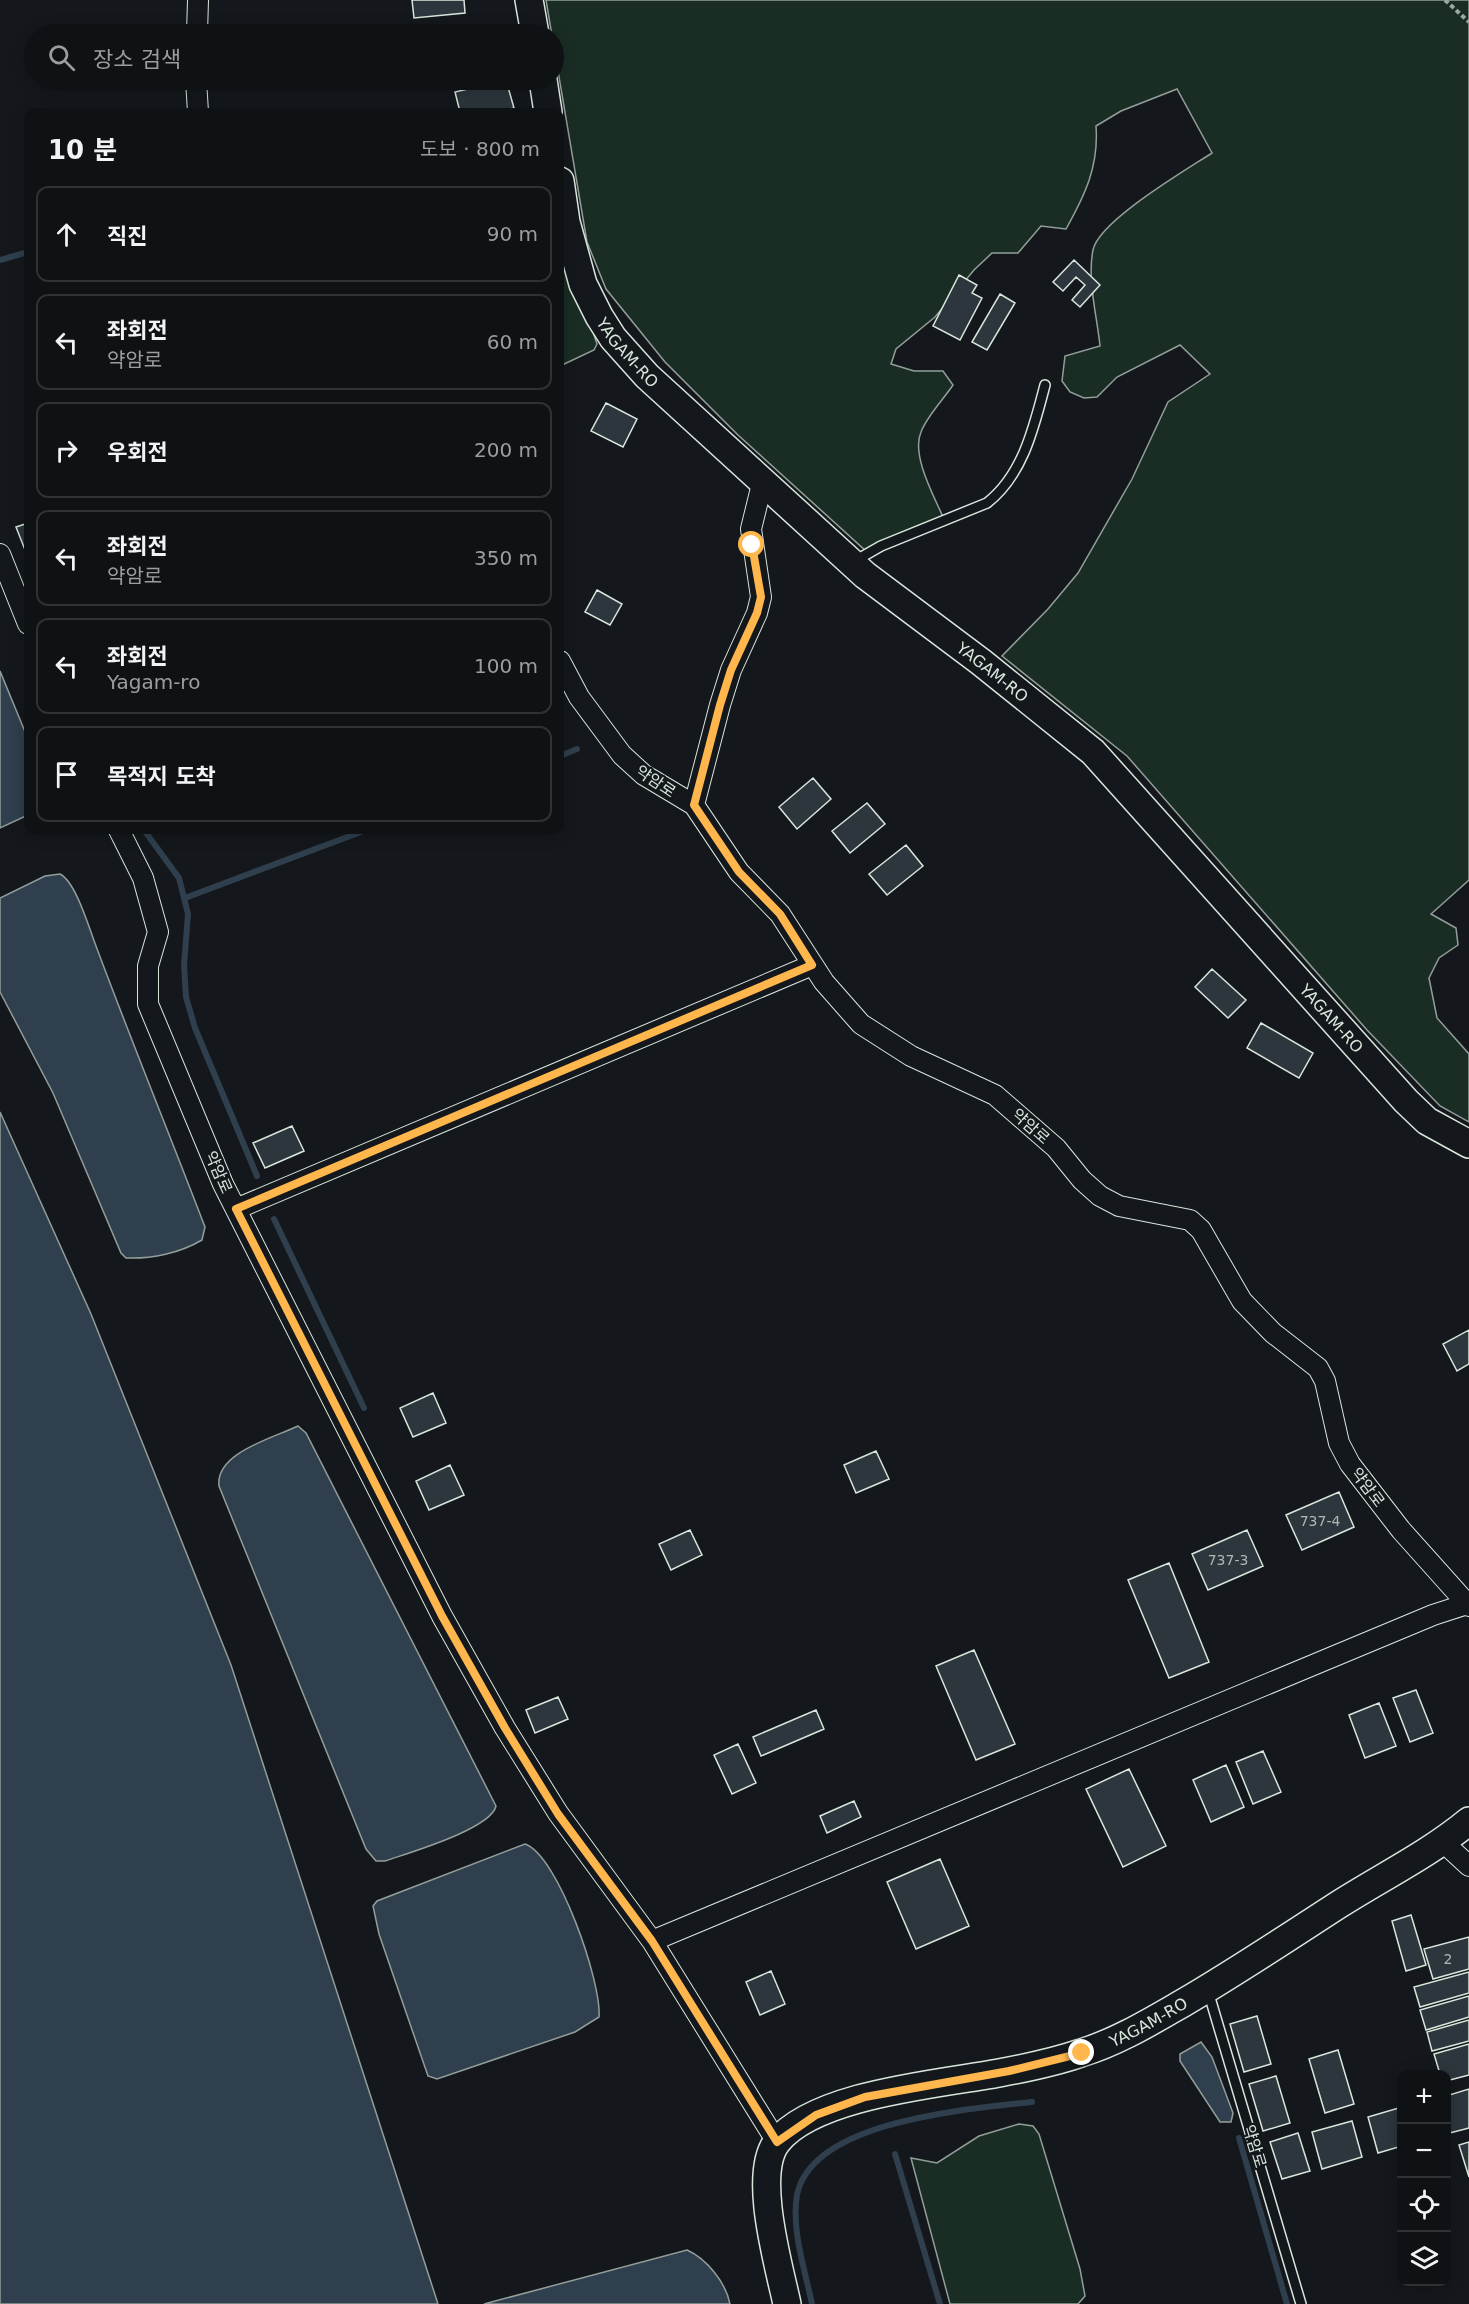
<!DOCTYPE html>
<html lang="ko">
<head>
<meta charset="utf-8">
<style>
  :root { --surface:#0f1215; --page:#181b1e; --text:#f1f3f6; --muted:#9b9ea0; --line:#2f3234 }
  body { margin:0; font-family:"DejaVu Sans","Noto Sans KR",sans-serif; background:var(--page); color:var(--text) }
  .controls { position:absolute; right:18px; bottom:18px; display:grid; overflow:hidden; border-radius:12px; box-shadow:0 3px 15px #0003 }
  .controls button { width:54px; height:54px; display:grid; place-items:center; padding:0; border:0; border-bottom:2px solid var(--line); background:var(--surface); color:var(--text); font:30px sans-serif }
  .stop { position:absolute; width:18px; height:18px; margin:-14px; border:4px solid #ffb74d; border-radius:50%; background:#fff }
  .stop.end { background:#ffb74d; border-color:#fff; box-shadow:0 2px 6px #0008 }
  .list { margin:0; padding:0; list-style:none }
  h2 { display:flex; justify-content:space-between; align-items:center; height:78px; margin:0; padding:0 24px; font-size:26px }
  h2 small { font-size:20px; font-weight:400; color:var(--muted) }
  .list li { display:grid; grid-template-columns:39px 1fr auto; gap:18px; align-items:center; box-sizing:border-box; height:96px; margin:0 12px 12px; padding:0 12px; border:2px solid var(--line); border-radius:12px }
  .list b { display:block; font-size:22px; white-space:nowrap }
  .list p { margin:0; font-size:20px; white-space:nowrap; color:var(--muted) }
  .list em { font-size:20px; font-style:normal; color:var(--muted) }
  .icon { flex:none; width:33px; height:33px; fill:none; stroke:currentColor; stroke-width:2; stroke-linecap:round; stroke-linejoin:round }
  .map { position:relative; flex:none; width:1469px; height:2304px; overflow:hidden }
  .search { position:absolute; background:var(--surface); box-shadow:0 3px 15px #0003; left:24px; top:24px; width:540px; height:66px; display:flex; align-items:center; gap:15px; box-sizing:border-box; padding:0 21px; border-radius:33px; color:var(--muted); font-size:22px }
  .panel { position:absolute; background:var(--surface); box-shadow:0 3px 15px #0003; left:24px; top:108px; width:540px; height:726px; border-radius:12px }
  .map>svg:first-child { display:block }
  .green { fill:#1a2d24; stroke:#939e99; stroke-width:1.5 }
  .water { fill:#2f3f4d; stroke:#939e99; stroke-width:1.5 }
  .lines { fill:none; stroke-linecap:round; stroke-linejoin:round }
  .stream { stroke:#2f3f4d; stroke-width:6 }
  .building { fill:#2c363c; stroke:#d8e6dc; stroke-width:1.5 }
  .lane-casing { stroke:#d8e6dc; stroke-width:12 }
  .street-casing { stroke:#d8e6dc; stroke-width:22 }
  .secondary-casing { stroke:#d8e6dc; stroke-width:30 }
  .path { stroke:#9da8a2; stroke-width:4; stroke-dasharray:4.5 3; stroke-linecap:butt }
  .lane { stroke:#14181c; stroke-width:9 }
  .street { stroke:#14181c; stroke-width:20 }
  .secondary { stroke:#14181c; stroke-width:27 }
  .route { stroke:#ffb74d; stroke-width:8 }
  .labels { text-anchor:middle; stroke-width:4.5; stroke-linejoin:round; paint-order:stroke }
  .number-label { font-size:14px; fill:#adbab4 }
  .street-label { font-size:16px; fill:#d8e6dc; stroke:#14181c }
</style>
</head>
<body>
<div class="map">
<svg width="1469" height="2304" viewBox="0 0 1469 2304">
  <rect width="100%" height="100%" fill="#14181c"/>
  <!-- green -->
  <path class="green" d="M546,0H1469V880L1431,914L1456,928L1458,945L1439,958L1429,978L1437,1018L1469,1054V1122L1440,1106L1367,1030L1127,756L1002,656L1048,609L1078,573L1132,479L1168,402L1210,374L1180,345L1117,377L1097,397L1084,398L1070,392L1062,381L1065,356L1100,346C1097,316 1087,280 1093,250C1099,221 1186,170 1212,153L1177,89L1121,111L1096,126C1099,166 1085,195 1066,229L1041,226L1018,253H992L974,270L935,317L896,349L891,364L914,371H943L953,385C943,400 927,416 921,432C911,455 934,496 943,517L866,551L738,435L665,362L606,289L587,242Z
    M560,233L597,344L594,350L560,366Z
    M1019,2124L1033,2126L1039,2134L1080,2269L1085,2296L1078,2304H950L911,2158L937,2163L979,2136Z"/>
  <!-- water -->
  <path class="water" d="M0,671L28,739V815L0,828Z
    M60,874C76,882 89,928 96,946C131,1040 169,1133 205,1227L202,1240C180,1253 152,1259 126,1258L121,1253L53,1093L0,992V898L45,876Z
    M0,1112L91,1314L231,1665L438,2304H0Z
    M298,1426L306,1433L496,1806C491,1829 408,1853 385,1861H376L366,1849L219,1486C215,1453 273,1438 298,1426Z
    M525,1844C558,1855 602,1983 599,2017L575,2032L437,2079L428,2076L379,1934L373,1906L377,1901Z
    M1201,2042L1212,2057L1233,2113L1231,2122H1220L1180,2061V2054Z
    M687,2250C707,2259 726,2283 730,2304H484Z"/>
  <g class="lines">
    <!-- stream -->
    <path class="stream" d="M0,260L28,252
      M560,756L577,749
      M144,830L179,878L188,914L184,965L186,997L195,1028L257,1176
      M185,898L366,830
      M274,1219L364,1408
      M1239,2138L1287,2304
      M895,2154L940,2304
      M812,2304C805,2270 791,2229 797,2195C812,2120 970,2109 1032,2102"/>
  </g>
  <!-- building -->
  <path class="building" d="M412,0H464L465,13L414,18Z
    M506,80L514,108L497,112H460L455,92Z
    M1074,260L1100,285L1080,307L1072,300L1085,285L1076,277L1063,291L1053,282Z
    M959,275L977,285L972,293L982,298L960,340L933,326Z
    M1000,294L1015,303L987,350L972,342Z
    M606,403L637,419L623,447L591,431Z
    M28,523V554L27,555L16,527Z
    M597,590L622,604L610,625L585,612Z
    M813,778L831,799L797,829L779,807Z
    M867,803L885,824L850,853L832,831Z
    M906,845L923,866L887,895L869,874Z
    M1212,969L1246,1000L1228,1018L1195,987Z
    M1261,1023L1313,1053L1299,1078L1247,1048Z
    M292,1126L304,1151L265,1168L253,1143Z
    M1469,1330V1364L1457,1371L1443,1344Z
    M433,1393L446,1423L413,1437L400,1408Z
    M876,1451L889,1479L856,1493L844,1465Z
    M450,1465L464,1495L429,1510L416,1481Z
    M1339,1492L1354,1527L1302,1550L1286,1515Z
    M690,1530L702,1555L671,1570L659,1544Z
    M1247,1530L1263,1566L1208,1590L1192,1554Z
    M1169,1563L1209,1662L1169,1678L1128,1580Z
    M974,1650L1015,1744L976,1760L936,1666Z
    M1416,1690L1433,1733L1410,1742L1393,1698Z
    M558,1697L568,1719L535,1733L526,1710Z
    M1379,1703L1396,1746L1365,1758L1349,1715Z
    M816,1710L824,1729L761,1756L753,1737Z
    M738,1744L756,1783L732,1794L714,1755Z
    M1263,1751L1281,1792L1253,1804L1236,1762Z
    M1226,1765L1244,1807L1211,1822L1193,1780Z
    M1129,1769L1166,1846L1123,1867L1086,1789Z
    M854,1801L861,1817L827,1833L820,1816Z
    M940,1859L969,1926L916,1949L887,1882Z
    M1411,1915L1426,1965L1406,1971L1392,1921Z
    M1469,1937V1969L1433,1979L1424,1949Z
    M771,1971L785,2004L760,2015L746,1982Z
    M1469,1972V1993L1420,2007L1414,1987Z
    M1469,1996V2017L1426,2030L1420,2010Z
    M1257,2016L1271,2064L1244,2072L1230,2024Z
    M1469,2020V2041L1432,2051L1427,2032Z
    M1469,2044V2075L1446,2081V2074H1440L1434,2054Z
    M1338,2050L1354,2104L1325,2113L1309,2059Z
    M1276,2076L1290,2123L1263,2131L1249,2084Z
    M1469,2089V2128L1446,2134V2096Z
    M1402,2107V2146L1378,2153L1368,2117Z
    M1352,2121L1362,2157L1322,2169L1312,2132Z
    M1298,2133L1310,2171L1282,2179L1270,2142Z
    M1469,2142V2177L1459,2145Z"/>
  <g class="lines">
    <!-- lane casing -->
    <g class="lane-casing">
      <path id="lane" d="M853,562L881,546L987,503C1023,475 1034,427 1045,385
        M1208,1991L1301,2304"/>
    </g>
    <!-- street casing -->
    <g class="street-casing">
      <path id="street" d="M197,34L198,0
        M196,80L198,112
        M0,554L28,624
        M560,661L579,697L622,755L644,775L694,805L739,872L780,914L824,982L861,1024L911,1056L995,1095L1056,1148L1082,1180L1100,1196L1119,1206L1190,1220L1201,1230L1242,1301L1273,1333L1318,1368L1325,1381L1339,1443L1350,1464L1401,1530L1469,1606
        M694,805L720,705L731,670L757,613L761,597L751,529L763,480
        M119,830L143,878L158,932L148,966V1004L223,1184L442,1616L505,1728L558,1813L652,1941L777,2142
        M236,1209L812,965
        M1443,1842L1469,1866
        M652,1941L1433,1615L1467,1604"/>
    </g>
    <!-- secondary casing -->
    <g class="secondary-casing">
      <g id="secondary">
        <path d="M529,0L535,34"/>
        <path d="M543,80L548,112"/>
        <path id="s1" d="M560,181L566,222L583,284L599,316L613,338L647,376L865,575L981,662L1093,752L1406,1101L1427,1121L1469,1144"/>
        <path id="s2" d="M787,2304C779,2266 752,2174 777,2142C815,2094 940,2084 999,2073C1026,2068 1055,2062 1081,2053C1117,2042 1150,2022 1183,2003C1236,1972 1287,1938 1338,1905C1382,1877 1429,1854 1469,1821"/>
      </g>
    </g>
    <!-- path -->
    <path class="path" d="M1445,0L1469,22"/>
    <!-- lane -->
    <use href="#lane" class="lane"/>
    <!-- street -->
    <use href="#street" class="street"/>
    <!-- secondary -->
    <use href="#secondary" class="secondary"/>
  </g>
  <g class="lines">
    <!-- route -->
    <path class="route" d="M752,545L761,597L757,613L731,670L720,705L694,805L739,872L780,914L812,965L236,1209L442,1616L505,1728L558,1814L652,1941L777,2142L816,2115L865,2097L1009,2071L1082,2053"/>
  </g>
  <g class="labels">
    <!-- number labels -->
    <g class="number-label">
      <text x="1320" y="1526">737-4</text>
      <text x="1228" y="1565">737-3</text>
      <text x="1448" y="1964">2</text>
    </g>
    <!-- street labels -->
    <g class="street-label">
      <text dy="6" stroke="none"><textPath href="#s1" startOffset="188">YAGAM-RO</textPath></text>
      <text dy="6" stroke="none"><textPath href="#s1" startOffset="674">YAGAM-RO</textPath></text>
      <text transform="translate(656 781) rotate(34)" y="6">약암로</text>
      <text dy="6" stroke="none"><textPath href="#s1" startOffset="1160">YAGAM-RO</textPath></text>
      <text transform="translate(1031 1126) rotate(41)" y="6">약암로</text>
      <text transform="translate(219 1172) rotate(66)" y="6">약암로</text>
      <text transform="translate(1368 1487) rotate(53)" y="6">약암로</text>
      <text dy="6" stroke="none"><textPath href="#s2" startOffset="561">YAGAM-RO</textPath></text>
      <text transform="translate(1255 2146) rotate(73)" y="6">약암로</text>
    </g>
  </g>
</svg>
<div class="controls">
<button>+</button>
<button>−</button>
<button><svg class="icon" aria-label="locate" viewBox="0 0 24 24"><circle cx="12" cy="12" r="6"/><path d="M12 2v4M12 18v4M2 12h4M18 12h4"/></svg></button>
<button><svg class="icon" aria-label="layers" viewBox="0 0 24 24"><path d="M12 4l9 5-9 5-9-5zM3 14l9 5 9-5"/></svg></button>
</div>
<div class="stop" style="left:752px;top:545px"></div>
<div class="stop end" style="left:1082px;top:2053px"></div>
<div class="search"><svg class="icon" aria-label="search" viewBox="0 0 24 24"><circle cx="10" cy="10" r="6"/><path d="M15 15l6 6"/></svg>장소 검색</div>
<section class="panel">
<h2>10 분<small>도보 · 800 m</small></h2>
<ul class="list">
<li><svg class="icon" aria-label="ahead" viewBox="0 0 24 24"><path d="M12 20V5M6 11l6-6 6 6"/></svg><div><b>직진</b></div><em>90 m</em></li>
<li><svg class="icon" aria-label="left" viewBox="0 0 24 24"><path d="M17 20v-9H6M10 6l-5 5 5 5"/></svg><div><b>좌회전</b><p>약암로</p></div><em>60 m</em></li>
<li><svg class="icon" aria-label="right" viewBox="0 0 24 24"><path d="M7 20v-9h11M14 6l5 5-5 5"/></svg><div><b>우회전</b></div><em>200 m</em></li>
<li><svg class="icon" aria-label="left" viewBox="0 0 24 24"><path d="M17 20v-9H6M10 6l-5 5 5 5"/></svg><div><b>좌회전</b><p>약암로</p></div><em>350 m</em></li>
<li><svg class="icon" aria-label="left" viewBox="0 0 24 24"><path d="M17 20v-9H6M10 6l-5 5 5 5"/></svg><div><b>좌회전</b><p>Yagam-ro</p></div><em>100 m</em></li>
<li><svg class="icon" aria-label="arrive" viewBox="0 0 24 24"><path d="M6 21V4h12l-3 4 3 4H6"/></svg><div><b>목적지 도착</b></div></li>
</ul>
</section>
</div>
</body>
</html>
